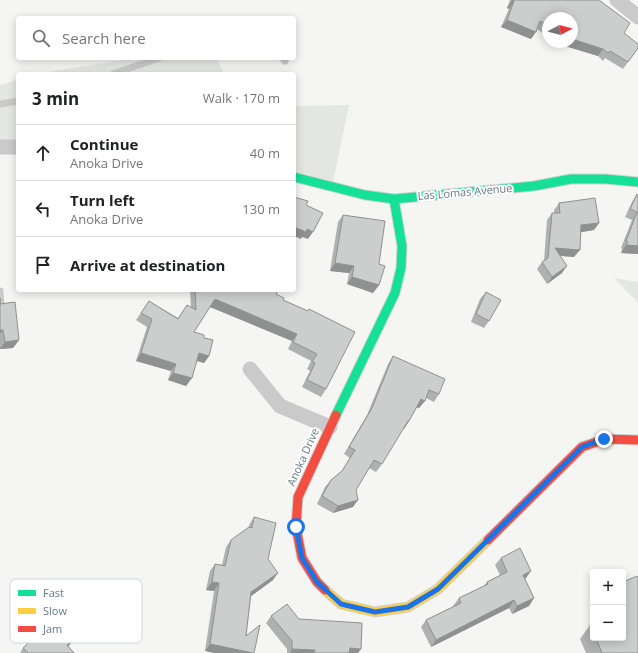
<!DOCTYPE html>
<html lang="en">
<head>
<meta charset="utf-8">
<style>
  :root { --surface:#fff; --page:#f6f6f6; --text:#202124; --muted:#757577; --line:#e0e0e0 }
  body { margin:0; font-family:"Open Sans",sans-serif; background:var(--page); color:var(--text) }
  .controls { position:absolute; right:12px; bottom:12px; display:grid; overflow:hidden; border-radius:4px; box-shadow:0 2px 10px #0003 }
  .controls button { width:36px; height:36px; display:grid; place-items:center; padding:0; border:0; border-bottom:1px solid var(--line); background:var(--surface); color:var(--text); font:20px sans-serif }
  .compass { position:absolute; left:542px; top:12px; width:36px; height:36px; border-radius:50%; background:var(--surface); box-shadow:0 2px 10px #0003; rotate:83deg }
  .stop { position:absolute; width:12px; height:12px; margin:-9px; border:3px solid #1a73e8; border-radius:50%; background:#fff }
  .stop.end { background:#1a73e8; border-color:#fff; box-shadow:0 1px 4px #0008 }
  .list { margin:0; padding:0; list-style:none }
  h2 { display:flex; justify-content:space-between; align-items:center; height:52px; margin:0; padding:0 16px; font-size:17px }
  h2 small { font-size:13px; font-weight:400; color:var(--muted) }
  .list li { display:grid; grid-template-columns:26px 1fr auto; gap:12px; align-items:center; box-sizing:border-box; height:56px; padding:0 16px; border-top:1px solid var(--line) }
  .list b { display:block; font-size:15px; white-space:nowrap }
  .list p { margin:0; font-size:13px; white-space:nowrap; color:var(--muted) }
  .list em { font-size:13px; font-style:normal; color:var(--muted) }
  .icon { flex:none; width:22px; height:22px; fill:none; stroke:currentColor; stroke-width:2; stroke-linecap:round; stroke-linejoin:round }
  .map { position:relative; flex:none; width:638px; height:653px; overflow:hidden }
  .search { position:absolute; background:var(--surface); box-shadow:0 2px 10px #0003; left:16px; top:16px; width:280px; height:44px; display:flex; align-items:center; gap:10px; box-sizing:border-box; padding:0 14px; border-radius:4px; color:var(--muted); font-size:15px }
  .panel { position:absolute; background:var(--surface); box-shadow:0 2px 10px #0003; left:16px; top:72px; width:280px; height:220px; border-radius:4px }
  .map>svg:first-child { display:block }
  .green { fill:#e4e7e1 }
  .lines { fill:none; stroke-linecap:round; stroke-linejoin:round }
  .fast-casing { stroke:#d1d3d3; stroke-width:11 }
  .slow-casing { stroke:#d1d3d3; stroke-width:11 }
  .jam-casing { stroke:#d1d3d3; stroke-width:11 }
  .lane { stroke:#cacacb; stroke-width:7 }
  .street { stroke:#cacacb; stroke-width:15 }
  .fast { stroke:#16e098; stroke-width:9 }
  .slow { stroke:#ffcf43; stroke-width:9 }
  .jam { stroke:#f24e42; stroke-width:9 }
  .wall { fill:#afb1b1 }
  .shaded-wall { fill:#8f9090 }
  .building { fill:#cccece; stroke:#8f9090 }
  .route { stroke:#1a73e8; stroke-width:5 }
  .labels { text-anchor:middle; stroke-width:4; stroke-linejoin:round; paint-order:stroke }
  .street-label { font-size:11px; fill:#657984; stroke:#fff }
  .key { fill:#fff; stroke:#d1d7da; stroke-width:1 }
  .key-label { font-size:11px; fill:#657984 }
</style>
</head>
<body>
<div class="map">
<svg width="638" height="653" viewBox="0 0 638 653">
  <rect width="100%" height="100%" fill="#f5f5f4"/>
  <!-- green -->
  <path class="green" d="M136,58H217L224,74H36Z
    M18,77V147H0V85L14,81Z
    M349,105L332,187L294,177V106Z
    M614,278L638,282V303Z"/>
  <g class="lines">
    <!-- fast casing -->
    <g class="fast-casing">
      <path id="fast" d="M294,177L365,195L394,199L534,186L571,179H605L638,182
        M336,415L395,293L401,268L402,246L394,199"/>
    </g>
    <!-- slow casing -->
    <g class="slow-casing">
      <path id="slow" d="M325,590L341,604L375,612L408,607L438,589L488,540"/>
    </g>
    <!-- jam casing -->
    <g class="jam-casing">
      <path id="jam" d="M488,540L582,447L605,439L638,440
        M325,590L317,582L302,558L296,527L298,497L336,415"/>
    </g>
    <!-- lane -->
    <path class="lane" d="M282,58L285,61
      M113,74L159,58
      M0,104L18,101
      M0,291L1,306"/>
    <!-- street -->
    <path class="street" d="M617,0L638,17
      M0,147H18
      M250,369L280,406L330,427"/>
    <!-- fast -->
    <use href="#fast" class="fast"/>
    <!-- slow -->
    <use href="#slow" class="slow"/>
    <!-- jam -->
    <use href="#jam" class="jam"/>
  </g>
  <!-- wall -->
  <path class="wall" d="M510,0H599L624,33L638,48L623,69L605,58L603,61L598,56L565,46L564,48L555,42H572L548,18V37L537,29L531,39L501,27L509,9L507,8Z
    M637,194L638,195V254L621,253L622,249L621,248L632,220L625,217L632,202Z
    M559,203L599,223L594,230L581,232L574,257L561,256L562,273L547,284L537,269L542,262L544,261L547,220L552,213H554V210Z
    M343,215L379,264V285L373,293L347,284L349,273L330,271L338,222Z
    M190,290H277L276,294L283,300L308,311L326,389L321,397L302,387L310,371L307,369L311,361L288,349L292,341L210,307L194,332L204,338L209,356L204,363L197,361L186,386L168,380L171,371L136,361L147,327L136,320L149,301L178,318L187,305L191,307Z
    M486,292L489,321L484,328L471,322L480,299Z
    M0,298V304L19,340L13,348L0,349Z
    M393,356L439,394L434,402L426,398L419,408L417,407L409,421L404,429L403,428L382,464L376,472L369,468L356,490L353,507L333,513L317,504L325,487L331,480L341,472L350,458L344,454L367,415L388,364Z
    M254,517L268,559L273,580L251,596L246,636L254,653L205,651L214,591L206,590L210,571L215,564L222,565L226,547L231,540L249,527V525Z
    M501,558L526,578L525,579L534,598L529,606L512,614L509,608L431,647L421,627L426,620L454,606H453L459,598L484,586L487,582L500,575L495,565Z
    M271,616L299,619L361,649L358,653H287V649L266,623Z
    M593,624V638H623L638,653H586L580,639L590,625Z
    M47,631L80,635L68,646L74,653H20L23,648Z"/>
  <!-- shaded-wall -->
  <path class="shaded-wall" d="M512,0L514,1L509,9L507,8Z
    M507,20L536,32L531,39L501,27Z
    M572,39L603,49L598,56L565,46L568,42H572Z
    M599,223L594,230L576,233L581,225Z
    M294,227L307,229L313,232L308,239L302,237L301,239L294,236Z
    M626,245L638,246V254L621,253Z
    M555,248L580,250L574,257L550,255Z
    M335,263L354,266L349,273L330,271Z
    M567,266L562,273L547,284L552,277Z
    M352,277L379,285L373,293L347,284Z
    M215,299L297,334L292,341L210,307Z
    M0,330H3L0,334Z
    M19,340L13,348L0,349L5,342Z
    M141,353L176,364L171,371L136,361Z
    M199,353L209,356L204,363L194,360Z
    M173,373L192,378L186,386L168,380Z
    M421,399L425,401L419,408L415,407Z
    M408,421H409L404,429L402,428Z
    M358,500L353,507L333,513L338,506Z
    M531,571L526,578L517,582L523,575Z
    M278,573L273,580L246,600L251,592Z
    M212,582L219,583L214,591L206,590Z
    M534,598L529,606L512,614L517,606Z
    M514,600L509,608L431,647L436,640Z
    M85,628L80,635L62,652L67,645Z
    M210,644L253,653H214L205,651Z
    M350,648L361,649L358,653H346Z
    M292,649L315,650L313,653H290Z"/>
  <!-- building -->
  <path class="building" d="M512,0H599L630,23L624,33L638,44V48L628,62L610,51L608,53L603,49L572,39V18H548V26L540,21L536,32L507,20L514,1Z
    M637,194L638,195V246L626,245L628,242L626,241L637,212L630,209Z
    M294,197L308,201L306,205L323,213L313,232L307,229L306,232L294,227Z
    M595,198L599,223L581,225L580,250L555,248L567,266L552,277L542,262L548,258L552,213H560L559,203Z
    M343,215L385,221L379,264L385,266L379,285L352,277L354,266L335,263Z
    M195,290H277L278,291L276,294L284,298L283,300L308,311L309,309L355,332L326,389L307,380L315,363L312,362L317,354L293,342L297,334L215,299L194,332L204,335V338L213,340L209,356L199,353L192,378L173,373L176,364L141,353L152,319L141,313L149,301L178,319L187,305L196,310Z
    M486,292L501,300L489,321L476,314Z
    M0,298V304L15,302L19,340L5,342L3,330H0Z
    M393,356L445,379L439,394L429,390L425,401L421,399L409,421H408L382,464L374,460L356,490L358,500L338,506L322,496L331,480L342,471L355,450L349,447L372,408Z
    M254,517L276,523L268,559L278,573L251,592L246,636L260,625L254,653H253L210,644L219,583L212,582L215,564L225,566L231,540L249,527L252,528Z
    M520,548L531,571L523,575L534,598L517,606L514,600L436,640L426,620L461,603L459,598L488,584L487,582L507,572L501,558Z
    M637,576L638,578V653H602L596,638H623V582Z
    M287,604L299,619L362,623L361,649L350,648L349,653H315V650L292,649V641L271,616Z
    M69,610L85,628L67,645L74,653H28L23,648L44,628L47,631Z
    M593,624V632L590,625Z"/>
  <g class="lines">
    <!-- route -->
    <path class="route" d="M296,527L302,558L317,582L341,604L375,612L408,607L438,589L582,447L604,439"/>
  </g>
  <g class="labels">
    <!-- street labels -->
    <g class="street-label">
      <text transform="translate(465 192) rotate(-5)" y="4">Las Lomas Avenue</text>
      <text transform="translate(303 457) rotate(-66)" y="4">Anoka Drive</text>
    </g>
  </g>
  <!-- legend -->
  <rect x="10" y="579" width="132" height="64" rx="6" class="key"/>
  <rect x="18" y="590" width="18" height="6" fill="#16e098"/>
  <rect x="18" y="608" width="18" height="6" fill="#ffcf43"/>
  <rect x="18" y="626" width="18" height="6" fill="#f24e42"/>
  <g class="key-label">
    <text x="43" y="597">Fast</text>
    <text x="43" y="615">Slow</text>
    <text x="43" y="633">Jam</text>
  </g>
</svg>
<div class="controls">
<button>+</button>
<button>−</button>
</div>
<svg class="compass" viewBox="-18 -18 36 36"><path d="M0-13l5 13h-10z" fill="#e53935"/><path d="M0 13l5-13h-10z" fill="#757577"/></svg>
<div class="stop" style="left:296px;top:527px"></div>
<div class="stop end" style="left:604px;top:439px"></div>
<div class="search"><svg class="icon" aria-label="search" viewBox="0 0 24 24"><circle cx="10" cy="10" r="6"/><path d="M15 15l6 6"/></svg>Search here</div>
<section class="panel">
<h2>3 min<small>Walk · 170 m</small></h2>
<ul class="list">
<li><svg class="icon" aria-label="ahead" viewBox="0 0 24 24"><path d="M12 20V5M6 11l6-6 6 6"/></svg><div><b>Continue</b><p>Anoka Drive</p></div><em>40 m</em></li>
<li><svg class="icon" aria-label="left" viewBox="0 0 24 24"><path d="M17 20v-9H6M10 6l-5 5 5 5"/></svg><div><b>Turn left</b><p>Anoka Drive</p></div><em>130 m</em></li>
<li><svg class="icon" aria-label="arrive" viewBox="0 0 24 24"><path d="M6 21V4h12l-3 4 3 4H6"/></svg><div><b>Arrive at destination</b></div></li>
</ul>
</section>
</div>
</body>
</html>
